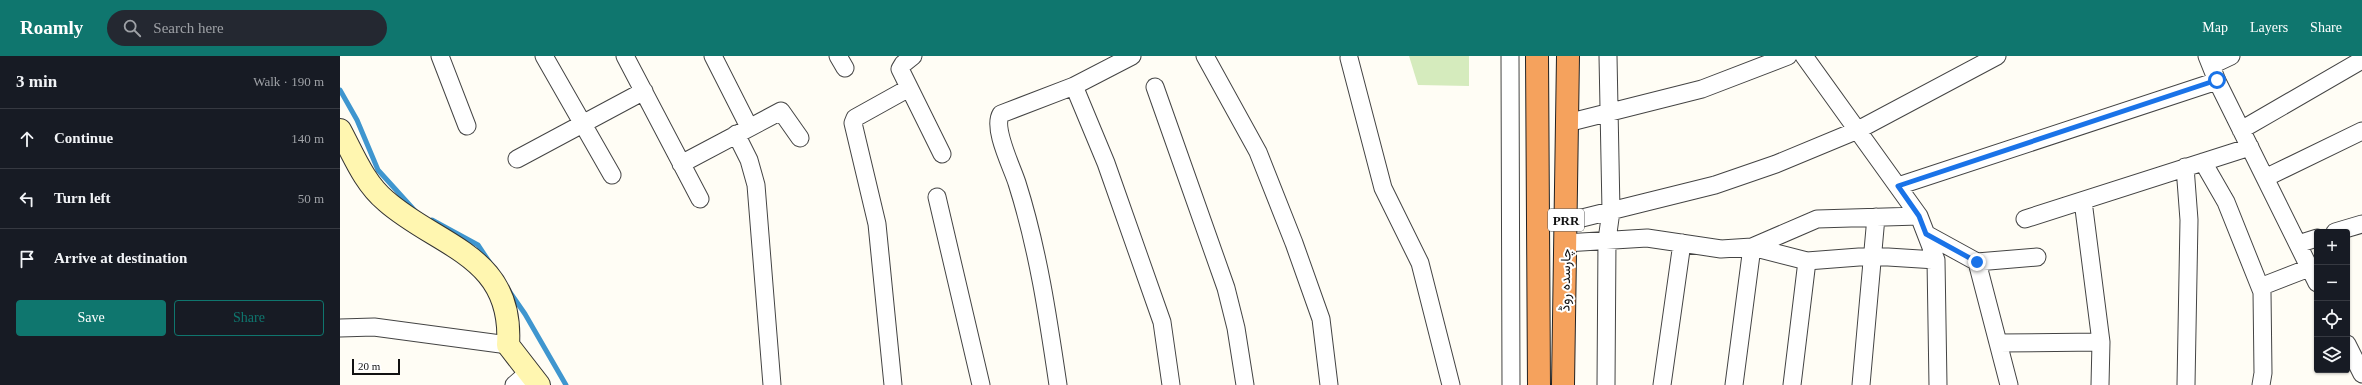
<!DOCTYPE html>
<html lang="en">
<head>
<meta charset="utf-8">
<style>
  :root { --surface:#171b24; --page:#242831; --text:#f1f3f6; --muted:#9ea1a6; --line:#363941; --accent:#0f766e }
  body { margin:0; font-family:"Times New Roman",Vazirmatn,serif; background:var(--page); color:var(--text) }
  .controls { position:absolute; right:12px; bottom:12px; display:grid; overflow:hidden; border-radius:4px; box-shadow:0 1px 3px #0004 }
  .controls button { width:36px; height:36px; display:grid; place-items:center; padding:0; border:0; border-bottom:1px solid var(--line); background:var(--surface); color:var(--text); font:20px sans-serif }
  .scale { position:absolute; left:12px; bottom:10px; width:48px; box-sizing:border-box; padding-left:4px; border:2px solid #111; border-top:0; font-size:11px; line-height:14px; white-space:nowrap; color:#111; -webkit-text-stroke:3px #fff; paint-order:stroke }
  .stop { position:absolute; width:12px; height:12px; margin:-9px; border:3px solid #1a73e8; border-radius:50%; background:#fff }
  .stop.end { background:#1a73e8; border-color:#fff; box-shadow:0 1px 4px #0008 }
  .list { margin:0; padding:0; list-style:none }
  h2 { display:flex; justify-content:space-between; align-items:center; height:52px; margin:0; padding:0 16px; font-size:17px }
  h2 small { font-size:13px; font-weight:400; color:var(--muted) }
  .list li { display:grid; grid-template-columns:26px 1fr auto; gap:12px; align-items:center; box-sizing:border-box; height:60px; padding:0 16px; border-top:1px solid var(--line) }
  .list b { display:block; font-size:15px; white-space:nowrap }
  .list em { font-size:13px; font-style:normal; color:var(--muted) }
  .actions { display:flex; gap:8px; padding:12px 16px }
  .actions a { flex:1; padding:9px 0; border:1px solid var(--accent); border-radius:4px; text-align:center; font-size:14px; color:var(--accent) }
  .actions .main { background:var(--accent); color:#fff }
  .icon { flex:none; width:22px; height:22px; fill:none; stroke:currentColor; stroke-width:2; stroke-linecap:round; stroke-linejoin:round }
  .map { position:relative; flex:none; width:2022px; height:329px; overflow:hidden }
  header { display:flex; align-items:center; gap:24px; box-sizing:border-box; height:56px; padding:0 20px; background:var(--accent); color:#fff }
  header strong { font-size:19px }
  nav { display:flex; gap:22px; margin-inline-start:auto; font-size:14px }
  .search { width:280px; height:36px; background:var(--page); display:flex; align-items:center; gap:10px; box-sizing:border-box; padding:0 14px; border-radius:22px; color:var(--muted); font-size:15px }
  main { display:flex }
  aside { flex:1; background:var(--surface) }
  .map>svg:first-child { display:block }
  .green { fill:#d5ebbd }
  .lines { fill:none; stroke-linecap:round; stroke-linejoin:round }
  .stream { stroke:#3f96cf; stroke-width:5 }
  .street-casing { stroke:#444; stroke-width:19 }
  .secondary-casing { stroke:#333; stroke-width:24 }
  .highway-casing { stroke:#222; stroke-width:24 }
  .street { stroke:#fff; stroke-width:17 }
  .secondary { stroke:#fff6b0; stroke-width:22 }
  .highway { stroke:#f5a25d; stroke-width:22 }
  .route { stroke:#1a73e8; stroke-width:5 }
  .labels { text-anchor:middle; stroke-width:4; stroke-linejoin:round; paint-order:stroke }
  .shield { fill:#fff; stroke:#585858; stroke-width:1 }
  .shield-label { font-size:13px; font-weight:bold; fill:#111 }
  .street-label { font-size:14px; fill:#111; stroke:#fff }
</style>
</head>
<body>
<header>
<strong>Roamly</strong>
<div class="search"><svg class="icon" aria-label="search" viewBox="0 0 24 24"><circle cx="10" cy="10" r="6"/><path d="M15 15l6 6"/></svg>Search here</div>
<nav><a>Map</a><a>Layers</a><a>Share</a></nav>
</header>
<main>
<aside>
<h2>3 min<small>Walk · 190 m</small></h2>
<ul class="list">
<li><svg class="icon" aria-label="ahead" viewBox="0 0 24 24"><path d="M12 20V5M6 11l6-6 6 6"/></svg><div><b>Continue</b></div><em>140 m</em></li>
<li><svg class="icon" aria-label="left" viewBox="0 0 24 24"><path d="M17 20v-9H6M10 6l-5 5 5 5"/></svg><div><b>Turn left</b></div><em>50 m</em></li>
<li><svg class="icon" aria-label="arrive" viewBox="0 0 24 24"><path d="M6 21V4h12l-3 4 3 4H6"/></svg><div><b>Arrive at destination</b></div></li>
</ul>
<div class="actions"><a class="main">Save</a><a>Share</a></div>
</aside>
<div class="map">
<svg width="2022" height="329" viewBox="0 0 2022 329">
  <rect width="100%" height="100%" fill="#fffdf5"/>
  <!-- green -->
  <path class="green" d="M1069,0H1129V30L1078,29Z"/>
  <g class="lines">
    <!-- stream -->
    <path class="stream" d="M0,34L17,64L38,114L76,156
      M92,164L138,189L150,207
      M167,232L185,258L226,329"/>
    <!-- street casing -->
    <g class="street-casing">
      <path id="street" d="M100,0L127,70
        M204,0L272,119
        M285,0L360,143
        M373,0L409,71
        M498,0L505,12
        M573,0L563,8L560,13L602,98
        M792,0L734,30L766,107L822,266L831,329
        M865,0L918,96L954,187L981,263L989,329
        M1170,0L1171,329
        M1464,0L1579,160L1596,204
        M1867,0L1877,25L1977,227
        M1009,2L1043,132L1080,207L1111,329
        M1872,9L1891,0
        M815,31L886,232L896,272L905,329
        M1227,67L1362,33L1448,0
        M1901,74L2022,4
        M396,78L409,104L416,129L432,329
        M177,103L304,35
        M1863,106L1886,146L1922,236L1923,317L1921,329
        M341,108L441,55L460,82
        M1845,111L1849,164L1846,329
        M1925,122L2022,75
        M1558,130L1877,25
        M597,141L641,329
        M1743,145L1761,286L1760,329
        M1685,163L1910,91
        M1226,166L1375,129L1436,108L1518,74L1657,0
        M1995,176L2022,168
        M1586,178L1637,206L1669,329
        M1225,187L1307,182L1381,193L1412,191L1477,163L1579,160
        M1958,188L1977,182
        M1467,205L1532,200L1596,204L1598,329
        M1637,206L1697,201
        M1920,231L1969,212
        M0,272L34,271L168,289
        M1658,287L1761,286
        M2007,288L2022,318
        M174,329L190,315
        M553,329L537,168L513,67L515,62L569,32
        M718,329C708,261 698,193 677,127C672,111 652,72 661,58L734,30
        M1266,329L1267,184L1271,155L1268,0
        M1322,329L1342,187
        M1394,329L1412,191L1467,205L1452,329
        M1521,329L1536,161"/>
    </g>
    <!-- secondary casing -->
    <g class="secondary-casing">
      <path id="secondary" d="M0,74C13,98 24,127 46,145C98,191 174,199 168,289L199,329"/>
    </g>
    <!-- highway casing -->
    <g class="highway-casing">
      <path id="highway" d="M1197,0L1199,329
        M1223,329L1228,0"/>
    </g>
    <!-- street -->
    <use href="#street" class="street"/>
    <!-- secondary -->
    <use href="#secondary" class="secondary"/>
    <!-- highway -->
    <use href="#highway" class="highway"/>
  </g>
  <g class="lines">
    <!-- route -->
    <path class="route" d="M1637,206L1586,178L1579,160L1558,130L1877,24"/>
  </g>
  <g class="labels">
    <!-- shield labels -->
    <rect class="shield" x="1208" y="153" width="36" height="22" rx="3"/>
    <g class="shield-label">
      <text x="1226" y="169">PRR</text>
    </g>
    <!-- street labels -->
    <g class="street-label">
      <text transform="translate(1225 224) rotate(-89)" y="5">چارسدہ روڈ</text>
    </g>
  </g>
</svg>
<div class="controls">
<button>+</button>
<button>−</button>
<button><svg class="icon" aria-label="locate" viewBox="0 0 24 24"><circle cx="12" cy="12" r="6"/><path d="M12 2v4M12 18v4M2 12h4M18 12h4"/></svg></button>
<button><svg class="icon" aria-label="layers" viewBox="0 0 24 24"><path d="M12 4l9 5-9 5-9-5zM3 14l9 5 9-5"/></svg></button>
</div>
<div class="scale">20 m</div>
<div class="stop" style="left:1877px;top:24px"></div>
<div class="stop end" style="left:1637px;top:206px"></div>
</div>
</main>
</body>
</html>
